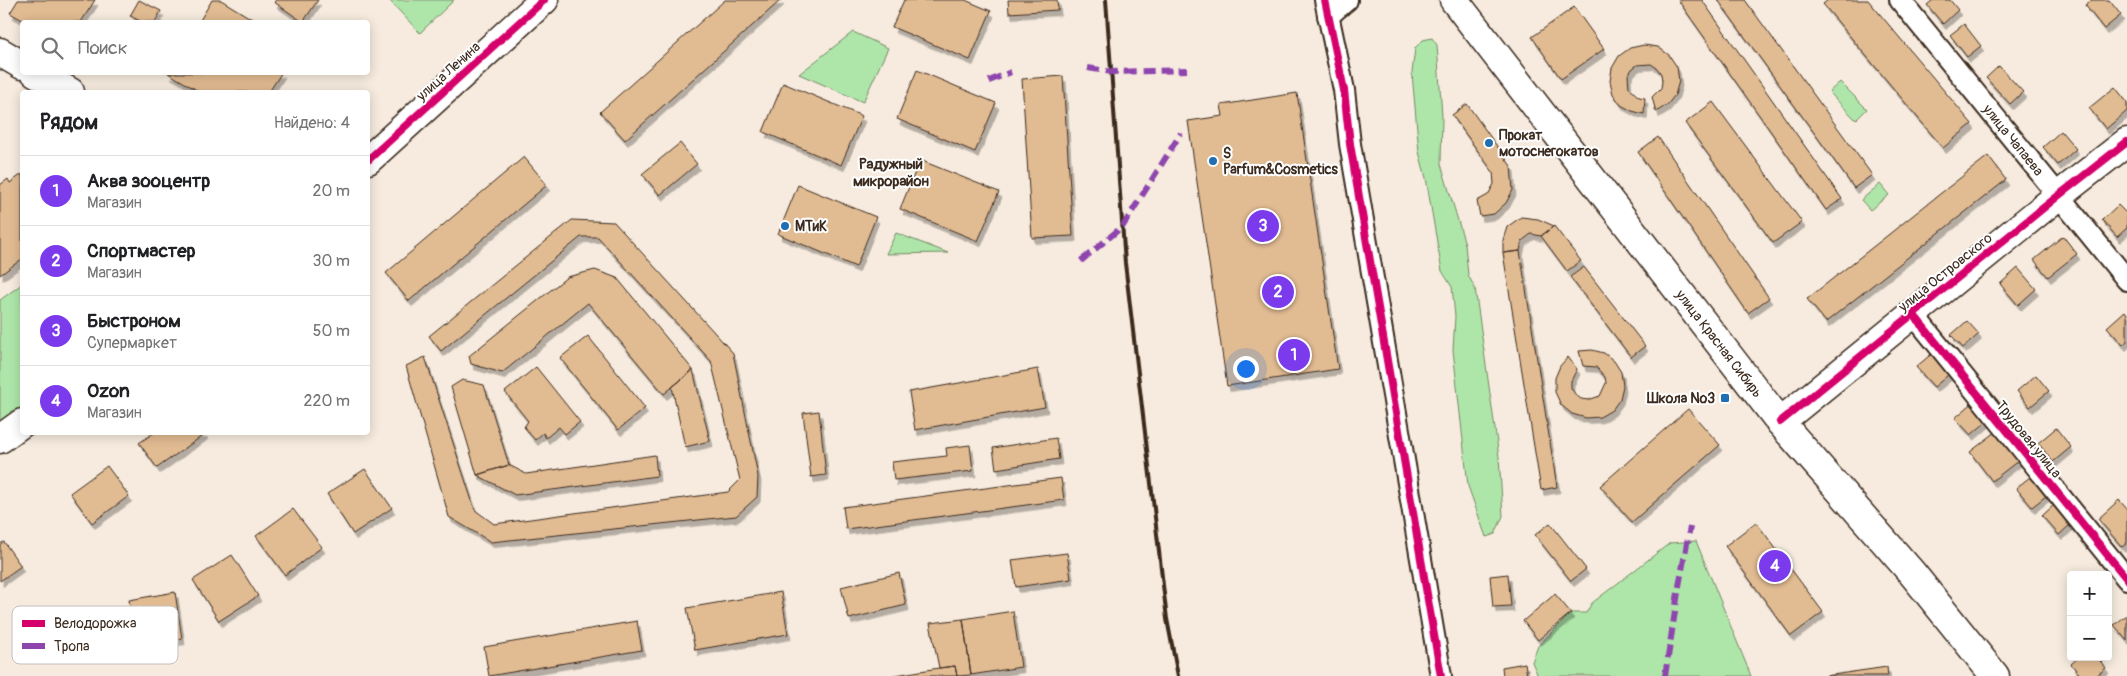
<!DOCTYPE html>
<html lang="ru">
<head>
<meta charset="utf-8">
<style>
  :root { --surface:#fff; --page:#f2f2f2; --text:#202124; --muted:#757577; --line:#e0e0e0; --accent:#7c3aed }
  body { margin:0; font-family:Pangolin,sans-serif; background:var(--page); color:var(--text) }
  .controls { position:absolute; right:15px; bottom:15px; display:grid; overflow:hidden; border-radius:5px; box-shadow:0 2px 12px #0003 }
  .controls button { width:45px; height:45px; display:grid; place-items:center; padding:0; border:0; border-bottom:1px solid var(--line); background:var(--surface); color:var(--text); font:25px sans-serif }
  .you { position:absolute; left:1245px; top:368px; width:18px; height:18px; margin:-12px; border:4px solid #fff; border-radius:50%; background:#1a73e8; box-shadow:0 0 0 8px #1a73e833 }
  .badge { display:grid; place-items:center; width:32px; height:32px; border-radius:50%; background:var(--accent); color:#fff; font-size:16px; font-weight:700 }
  .pin { position:absolute; translate:-50% -50%; border:2px solid #fff; box-shadow:0 1px 5px #0006 }
  .list { margin:0; padding:0; list-style:none }
  h2 { display:flex; justify-content:space-between; align-items:center; height:65px; margin:0; padding:0 20px; font-size:21px }
  h2 small { font-size:16px; font-weight:400; color:var(--muted) }
  .list li { display:grid; grid-template-columns:32px 1fr auto; gap:15px; align-items:center; box-sizing:border-box; height:70px; padding:0 20px; border-top:1px solid var(--line) }
  .list b { display:block; font-size:19px; white-space:nowrap }
  .list p { margin:0; font-size:16px; white-space:nowrap; color:var(--muted) }
  .list em { font-size:16px; font-style:normal; color:var(--muted) }
  .icon { flex:none; width:28px; height:28px; fill:none; stroke:currentColor; stroke-width:2; stroke-linecap:round; stroke-linejoin:round }
  .map { position:relative; flex:none; width:2127px; height:676px; overflow:hidden }
  .search { position:absolute; background:var(--surface); box-shadow:0 2px 12px #0003; left:20px; top:20px; width:350px; height:55px; display:flex; align-items:center; gap:12px; box-sizing:border-box; padding:0 18px; border-radius:5px; color:var(--muted); font-size:19px }
  .panel { position:absolute; background:var(--surface); box-shadow:0 2px 12px #0003; left:20px; top:90px; width:350px; height:345px; border-radius:5px }
  .map>svg:first-child { display:block }
  .green { fill:#aee6aa; stroke:#748864 }
  .building { fill:#e1bb92; stroke:#3b2a1e; filter:url(#shadow) }
  .lines { fill:none; stroke-linecap:round; stroke-linejoin:round }
  .street-casing { stroke:#3b2a1e; stroke-width:24 }
  .secondary-casing { stroke:#3b2a1e; stroke-width:31 }
  .street { stroke:#fff; stroke-width:20 }
  .secondary { stroke:#fff; stroke-width:28 }
  .rail { stroke:#3b2a1e; stroke-width:4 }
  .quiet { stroke:#8e44ad; stroke-width:6; stroke-dasharray:12 6; stroke-linecap:butt }
  .cycleway-casing { stroke:#fff; stroke-width:11 }
  .cycleway { stroke:#d6006c; stroke-width:8 }
  .poi-dot { fill:#1f6fb2; stroke:#fff; stroke-width:2 }
  .labels { text-anchor:middle; stroke-width:4; stroke-linejoin:round; paint-order:stroke }
  .street-label { font-size:14px; fill:#3b2a1e; stroke:#fff }
  .poi-label { font-size:14px; font-weight:bold; fill:#3b2a1e; stroke:#fff; text-anchor:start }
  .neighbourhood-label { font-size:15px; font-weight:bold; fill:#3b2a1e; stroke:#fff }
  .key { fill:#fff; stroke:#c4bfbc; stroke-width:1 }
  .key-label { font-size:14px; fill:#3b2a1e }
</style>
</head>
<body>
<div class="map">
<svg width="2127" height="676" viewBox="0 0 2127 676">
  <defs>
    <filter id="shadow"><feDropShadow dx="3" dy="5.5" stdDeviation="0" flood-color="#0004"/></filter>
  </defs>
  <rect width="100%" height="100%" fill="#f6ebde"/>
  <filter id="ink" filterUnits="userSpaceOnUse"><feTurbulence type="fractalNoise" baseFrequency=".02" numOctaves="2"/><feDisplacementMap in="SourceGraphic" scale="10" xChannelSelector="R" yChannelSelector="G"/><feConvolveMatrix kernelMatrix="1 2 1 2 8 2 1 2 1" color-interpolation-filters="sRGB"/></filter>
  <g filter="url(#ink)">
    <!-- green -->
    <path class="green" d="M389,0H454L420,33Z
      M853,32L888,48L863,102L799,74Z
      M1432,38L1437,45L1442,116L1441,164L1465,244L1468,275L1475,288L1499,457L1503,516L1495,534L1486,537L1468,486L1453,350L1455,316L1452,287L1442,271L1426,178L1419,152L1412,73L1415,48L1423,40Z
      M1840,82L1867,109L1856,120L1829,92Z
      M1880,184L1889,195L1870,210L1861,200Z
      M896,233L948,253L886,254Z
      M22,284V408L0,424V300Z
      M1696,541L1751,676H1538L1532,662L1538,646L1571,613H1586L1592,603L1670,543Z"/>
    <!-- building -->
    <path class="building" d="M18,0H95L81,22H26L10,13Z
      M139,0L161,11L155,22H142L130,16Z
      M212,0H221L257,22H199Z
      M276,0H318L303,22L274,2Z
      M725,0H781L625,140L600,112Z
      M904,0H965L991,11L970,60L892,27Z
      M1008,0H1057L1058,10L1009,13Z
      M1678,0H1702L1842,199L1826,210Z
      M1718,0H1745L1872,175L1854,188Z
      M1828,0H1868L1972,124L1943,148L1823,4Z
      M1933,0H1950L1958,10L1943,24L1927,5Z
      M2092,0H2109L2121,15L2104,29L2085,5Z
      M1574,7L1604,49L1561,79L1532,37Z
      M1964,24L1981,46L1967,57L1950,35Z
      M1644,45L1658,47L1669,55L1677,67L1679,81L1675,95L1667,105L1656,112L1652,97L1661,88L1662,81L1661,74L1657,68L1651,64L1637,65L1632,69L1628,75L1629,88L1639,97L1645,98L1644,114L1632,111L1621,105L1613,94L1610,81L1612,68L1619,56L1630,48Z
      M1999,66L2023,92L2010,104L1986,78Z
      M917,70L996,103L975,152L897,119Z
      M282,72L269,92H200L168,73Z
      M1063,76L1073,236L1032,238L1022,79Z
      M783,83L862,116L841,165L763,132Z
      M2115,87L2127,102V111L2106,129L2089,108Z
      M1297,93L1338,369L1227,386L1188,121L1223,116L1221,105Z
      M1713,102L1802,222L1773,243L1685,123Z
      M1467,104L1511,166L1513,190L1506,203L1494,214L1480,216L1477,201L1488,195L1494,184L1493,172L1452,115Z
      M2061,131L2076,149L2058,165L2043,147Z
      M1658,137L1769,298L1748,313L1638,152Z
      M680,143L697,164L660,195L642,174Z
      M1988,156L2006,180L1826,322L1807,299Z
      M524,157L547,185L409,301L386,273Z
      M920,160L999,192L978,241L900,209Z
      M22,174V259L0,275V185L8,179L10,183Z
      M798,185L876,217L856,267L778,234Z
      M2118,205L2127,214V228L2117,237L2102,220Z
      M1521,217L1538,219L1554,226L1541,236L1531,234L1522,241L1520,251L1503,253V240L1507,227Z
      M572,220L614,222L733,353L758,476L757,497L736,516L491,542L449,517L406,366L425,357L475,510L494,524L728,492L740,480L711,361L598,237H581L441,351L429,336Z
      M1554,226L1581,261L1567,271L1541,236Z
      M2063,236L2077,254L2048,277L2034,260Z
      M1520,251L1557,487L1541,490L1503,253Z
      M1584,267L1645,346L1631,357L1570,277Z
      M2018,268L2036,289L2018,305L2000,284Z
      M595,270L617,278L693,370L664,394L588,303L502,373L471,364L469,356L567,277Z
      M2125,311L2127,314V341L2123,345L2107,327Z
      M1967,321L1979,334L1963,348L1951,335Z
      M588,336L645,408L618,430L560,358Z
      M1592,350L1604,353L1614,361L1621,372L1623,386L1620,399L1612,410L1600,417L1586,418L1572,414L1561,405L1555,392V378L1560,366L1568,357L1577,369L1571,381V388L1575,394L1581,399L1588,400L1600,396L1606,383L1605,377L1596,367L1583,366L1579,351Z
      M1935,351L1953,371L1934,387L1916,367Z
      M536,367L580,422L565,434L559,427L546,438L543,433L535,440L524,427L528,421L505,392Z
      M1038,369L1045,407L915,430L909,392Z
      M693,370L710,441L685,447L672,387Z
      M2036,375L2049,391L2030,407L2017,391Z
      M462,380L484,385L509,465L477,475L451,387Z
      M1977,399L1992,417L1971,435L1955,418Z
      M1688,409L1720,445L1632,522L1600,486Z
      M819,411L826,475L811,477L803,413Z
      M2001,428L2023,457L1992,481L1970,452Z
      M2056,428L2071,447L2053,462L2038,443Z
      M155,432H204L205,434L157,468L139,443Z
      M1056,438L1059,459L996,469L993,448Z
      M970,445L973,471L894,480L892,462L947,456L946,448Z
      M655,455L657,476L515,495L477,475L509,465L526,474Z
      M107,466L129,496L92,523L70,493Z
      M365,469L392,508L353,534L327,494Z
      M2035,473L2051,492L2032,507L2016,488Z
      M1061,478L1064,500L846,529L843,507Z
      M2119,500L2127,509V543L2122,547L2098,519Z
      M2056,503L2073,522L2059,535L2042,516Z
      M293,509L322,547L285,575L256,536Z
      M1756,522L1823,612L1791,636L1725,546Z
      M1550,523L1586,569L1571,581L1535,535Z
      M4,542L21,566L0,581V544Z
      M1067,553L1071,579L1016,587L1012,560Z
      M232,555L258,596L219,621L193,580Z
      M899,573L906,605L849,619L841,587Z
      M1508,574L1511,606L1493,607L1490,576Z
      M175,592L182,639L137,647L129,600Z
      M781,592L788,634L695,650L687,608Z
      M1555,594L1571,613L1538,640L1523,621Z
      M1013,611L1021,667L971,675L963,619Z
      M2127,615V641L2114,625Z
      M963,619L971,675L957,676L955,666L939,668L930,623Z
      M637,621L642,650L489,676L484,647Z
      M2079,657H2097L2106,668L2096,676H2081L2071,664Z
      M1525,663L1527,676H1503L1502,667Z
      M955,666L957,676H889L939,668Z
      M1887,667L1888,676H1825Z"/>
    <g class="lines">
      <!-- street casing -->
      <g class="street-casing">
        <g id="street">
          <path d="M1325,0L1344,90L1350,144L1441,676"/>
          <path id="s1" d="M1900,0L2127,280"/>
          <path d="M1328,16L1347,0"/>
          <path d="M1913,314L2127,579"/>
        </g>
      </g>
      <!-- secondary casing -->
      <g class="secondary-casing">
        <g id="secondary">
          <path id="s2" d="M1454,0L1780,422L1912,573L1995,676"/>
          <path d="M0,52L22,65"/>
          <path d="M35,72L70,92"/>
          <path d="M368,160L544,0"/>
          <path d="M1780,422L2058,196L2127,142"/>
          <path d="M0,439L22,423"/>
        </g>
      </g>
      <!-- street -->
      <use href="#street" class="street"/>
      <!-- secondary -->
      <use href="#secondary" class="secondary"/>
      <!-- rail -->
      <path class="rail" d="M1106,0L1125,263L1167,619L1178,676"/>
      <!-- quiet -->
      <path class="quiet" d="M1088,68L1112,72L1187,70
        M989,81L1011,72
        M1081,261L1123,226L1181,133
        M1665,676L1679,586L1690,527"/>
      <!-- cycleway casing -->
      <g class="cycleway-casing">
        <path id="cycleway" d="M1325,0L1344,90L1350,144L1441,676
          M368,160L544,0
          M1913,314L2127,579
          M1780,422L2058,196L2127,142"/>
      </g>
      <!-- cycleway -->
      <use href="#cycleway" class="cycleway"/>
    </g>
  </g>
  <!-- markers -->
  <g class="poi-dot">
    <circle cx="1489" cy="143" r="5"/>
    <circle cx="1213" cy="161" r="5"/>
    <circle cx="785" cy="226" r="5"/>
    <rect x="1720" y="393" width="10" height="10" rx="2.5"/>
  </g>
  <g class="labels">
    <!-- street labels -->
    <g class="street-label">
      <text transform="translate(448 71) rotate(-42)" y="5">улица Ленина</text>
      <text dy="5" stroke="none"><textPath href="#s1" startOffset="180">улица Чапаева</textPath></text>
      <text transform="translate(1945 272) rotate(-39)" y="5">улица Островского</text>
      <text dy="5" stroke="none"><textPath href="#s2" startOffset="434">улица Красная Сибирь</textPath></text>
      <text transform="translate(2029 439) rotate(51)" y="5">Трудовая улица</text>
    </g>
    <!-- poi labels -->
    <g class="poi-label">
      <text x="1499" y="140">Прокат<tspan x="1499" dy="16">мотоснегокатов</tspan></text>
      <text x="1223" y="158">S<tspan x="1223" dy="16">Parfum&amp;Cosmetics</tspan></text>
      <text x="795" y="231">МТиК</text>
      <text x="1715" y="403" text-anchor="end">Школа №3</text>
    </g>
    <!-- neighbourhood labels -->
    <g class="neighbourhood-label">
      <text x="891" y="169">Радужный<tspan x="891" dy="17">микрорайон</tspan></text>
    </g>
  </g>
  <!-- legend -->
  <rect x="12" y="606" width="166" height="58" rx="8" class="key"/>
  <rect x="22" y="620" width="23" height="7" fill="#d6006c"/>
  <rect x="22" y="643" width="23" height="6" fill="#8e44ad"/>
  <g class="key-label">
    <text x="54" y="628">Велодорожка</text>
    <text x="54" y="651">Тропа</text>
  </g>
</svg>
<div class="controls">
<button>+</button>
<button>−</button>
</div>
<div class="you"></div>
<div class="pin badge" style="left:1294px;top:355px">1</div>
<div class="pin badge" style="left:1278px;top:292px">2</div>
<div class="pin badge" style="left:1263px;top:226px">3</div>
<div class="pin badge" style="left:1775px;top:566px">4</div>
<div class="search"><svg class="icon" aria-label="search" viewBox="0 0 24 24"><circle cx="10" cy="10" r="6"/><path d="M15 15l6 6"/></svg>Поиск</div>
<section class="panel">
<h2>Рядом<small>Найдено: 4</small></h2>
<ul class="list">
<li><span class="badge">1</span><div><b>Аква зооцентр</b><p>Магазин</p></div><em>20 m</em></li>
<li><span class="badge">2</span><div><b>Спортмастер</b><p>Магазин</p></div><em>30 m</em></li>
<li><span class="badge">3</span><div><b>Быстроном</b><p>Супермаркет</p></div><em>50 m</em></li>
<li><span class="badge">4</span><div><b>Ozon</b><p>Магазин</p></div><em>220 m</em></li>
</ul>
</section>
</div>
</body>
</html>
